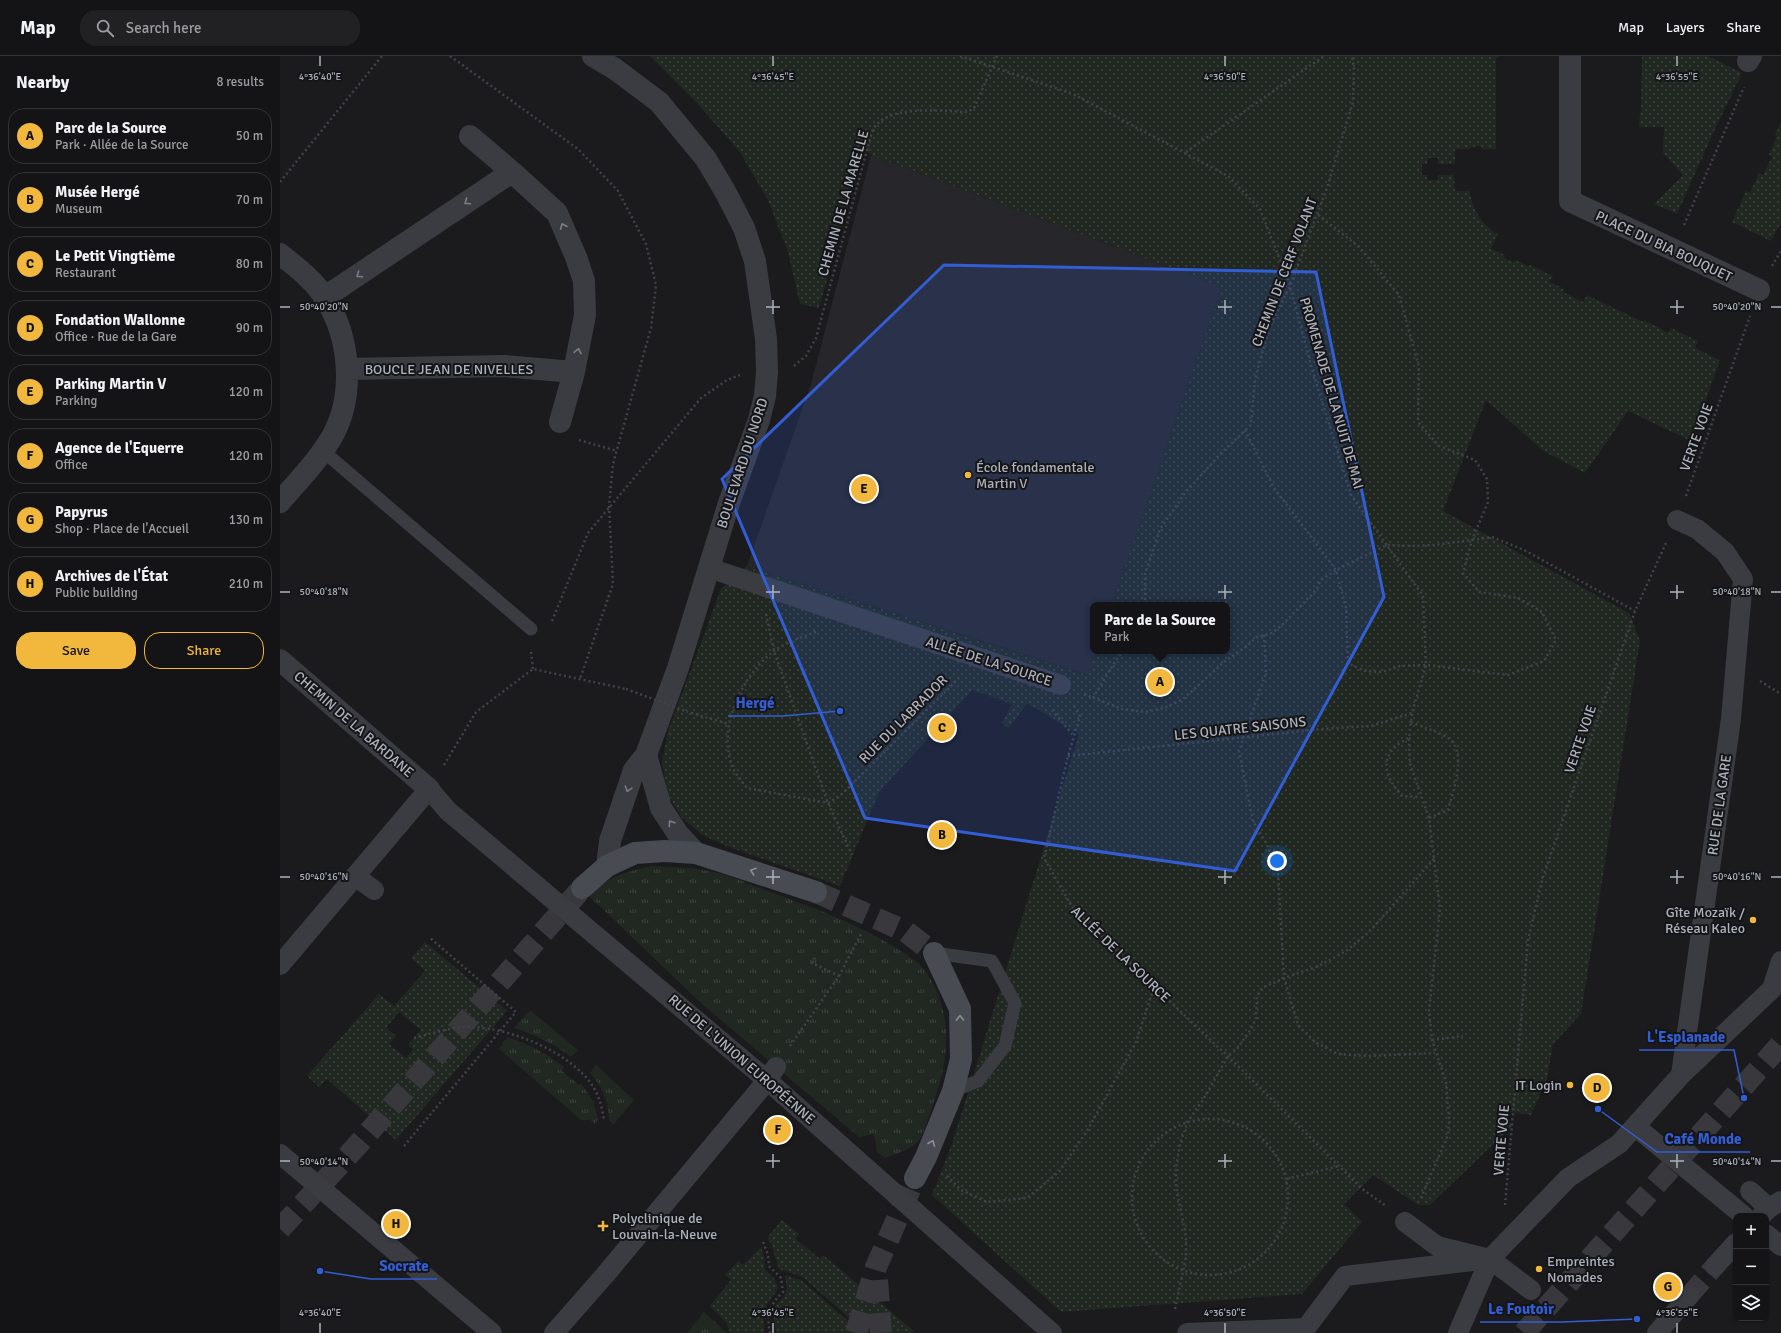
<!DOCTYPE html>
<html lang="en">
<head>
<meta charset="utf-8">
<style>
  :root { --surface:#141416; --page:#212123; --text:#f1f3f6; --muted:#9d9ea1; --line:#333335; --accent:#f2b83d }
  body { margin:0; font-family:Signika,sans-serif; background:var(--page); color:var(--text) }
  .controls { position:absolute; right:12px; bottom:12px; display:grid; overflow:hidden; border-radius:8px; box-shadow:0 1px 3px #0004 }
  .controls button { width:36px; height:36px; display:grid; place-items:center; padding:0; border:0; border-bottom:1px solid var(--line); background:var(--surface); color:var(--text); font:20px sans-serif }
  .you { position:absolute; left:997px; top:805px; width:14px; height:14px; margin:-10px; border:3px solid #fff; border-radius:50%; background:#1a73e8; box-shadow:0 0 0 6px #1a73e833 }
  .badge { display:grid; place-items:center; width:26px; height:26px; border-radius:50%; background:var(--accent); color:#111; font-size:13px; font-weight:700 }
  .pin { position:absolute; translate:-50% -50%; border:2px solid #fff; box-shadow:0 1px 4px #0006 }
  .popup { position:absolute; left:810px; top:546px; width:140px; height:52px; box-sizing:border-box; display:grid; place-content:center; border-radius:8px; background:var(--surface); filter:drop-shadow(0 1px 3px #0005); font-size:13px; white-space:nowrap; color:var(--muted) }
  .popup b { font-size:15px; color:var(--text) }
  .popup::after { content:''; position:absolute; left:50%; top:100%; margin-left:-8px; border:8px solid transparent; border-top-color:var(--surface) }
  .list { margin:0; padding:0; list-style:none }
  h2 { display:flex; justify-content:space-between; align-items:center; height:52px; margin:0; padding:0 16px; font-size:17px }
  h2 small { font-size:13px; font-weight:400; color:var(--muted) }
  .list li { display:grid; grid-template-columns:26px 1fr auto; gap:12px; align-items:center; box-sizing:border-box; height:56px; margin:0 8px 8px; padding:0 8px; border:1px solid var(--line); border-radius:16px }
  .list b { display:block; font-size:15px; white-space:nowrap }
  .list p { margin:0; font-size:13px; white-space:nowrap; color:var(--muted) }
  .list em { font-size:13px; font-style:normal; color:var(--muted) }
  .actions { display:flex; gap:8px; padding:12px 16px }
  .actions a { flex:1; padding:9px 0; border:1px solid var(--accent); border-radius:16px; text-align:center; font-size:14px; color:var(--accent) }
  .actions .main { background:var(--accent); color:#111 }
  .icon { flex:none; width:22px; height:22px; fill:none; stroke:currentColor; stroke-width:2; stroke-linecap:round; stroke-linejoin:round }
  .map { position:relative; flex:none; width:1501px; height:1277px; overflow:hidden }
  header { display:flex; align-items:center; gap:24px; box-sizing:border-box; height:56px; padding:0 20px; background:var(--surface); border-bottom:1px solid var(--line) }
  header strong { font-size:19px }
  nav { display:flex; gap:22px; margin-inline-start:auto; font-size:14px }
  .search { width:280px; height:36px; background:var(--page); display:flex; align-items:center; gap:10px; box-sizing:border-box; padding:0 14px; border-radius:16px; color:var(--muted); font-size:15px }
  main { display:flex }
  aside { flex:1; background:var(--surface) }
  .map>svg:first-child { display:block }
  .built { fill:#27262a }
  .grass { fill:url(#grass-tufts) }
  .park { fill:url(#park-dots); fill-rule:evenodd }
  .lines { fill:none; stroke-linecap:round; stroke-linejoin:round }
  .pedestrian-tunnel { stroke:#38383d; stroke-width:20; stroke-dasharray:20 10; stroke-linecap:butt }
  .secondary-tunnel { stroke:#38383d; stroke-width:22; stroke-dasharray:22 11; stroke-linecap:butt }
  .path { stroke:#414349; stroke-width:2.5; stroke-dasharray:2 3; stroke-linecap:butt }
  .service { stroke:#3b3c42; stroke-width:13 }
  .pedestrian { stroke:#3b3c42; stroke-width:20 }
  .minor { stroke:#3b3c42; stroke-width:22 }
  .tertiary { stroke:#3b3c42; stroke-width:22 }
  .secondary { stroke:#494b52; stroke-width:22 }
  .path-bridge { stroke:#414349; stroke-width:2.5; stroke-dasharray:2 3; stroke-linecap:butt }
  .oneway { stroke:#7a7d85 }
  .oneway2 { stroke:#8a8e97 }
  .marked { fill:#335dd4; fill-opacity:0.2; stroke:#335dd4; stroke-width:3; stroke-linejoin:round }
  .ticks { fill:none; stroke:#adb2bc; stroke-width:1.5 }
  .poi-dot { fill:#f2b83d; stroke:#151518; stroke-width:1.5 }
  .labels { text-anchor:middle; stroke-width:4; stroke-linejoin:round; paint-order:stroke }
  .street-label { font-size:14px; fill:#adb2bc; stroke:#151518 }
  .poi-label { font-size:14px; fill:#adb2bc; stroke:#151518; text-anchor:start }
  .ticks-label { font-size:10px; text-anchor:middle; fill:#adb2bc; stroke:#151518; stroke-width:4; stroke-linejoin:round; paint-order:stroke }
  .leader { fill:none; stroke:#335dd4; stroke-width:1.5 }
  .callout-dot { fill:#335dd4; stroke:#151518; stroke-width:1.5 }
  .callout-label { font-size:15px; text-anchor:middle; font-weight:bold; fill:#335dd4; stroke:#151518; stroke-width:4; stroke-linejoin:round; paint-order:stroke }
</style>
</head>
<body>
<header>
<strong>Map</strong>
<div class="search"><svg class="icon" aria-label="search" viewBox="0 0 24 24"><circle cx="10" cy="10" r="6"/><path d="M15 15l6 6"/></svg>Search here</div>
<nav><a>Map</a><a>Layers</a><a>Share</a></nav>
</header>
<main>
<aside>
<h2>Nearby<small>8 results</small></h2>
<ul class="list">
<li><span class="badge">A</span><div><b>Parc de la Source</b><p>Park · Allée de la Source</p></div><em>50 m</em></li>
<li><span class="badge">B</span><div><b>Musée Hergé</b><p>Museum</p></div><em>70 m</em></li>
<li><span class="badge">C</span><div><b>Le Petit Vingtième</b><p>Restaurant</p></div><em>80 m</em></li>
<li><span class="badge">D</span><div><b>Fondation Wallonne</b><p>Office · Rue de la Gare</p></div><em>90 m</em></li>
<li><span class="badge">E</span><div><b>Parking Martin V</b><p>Parking</p></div><em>120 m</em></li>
<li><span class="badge">F</span><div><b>Agence de l'Equerre</b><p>Office</p></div><em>120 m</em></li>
<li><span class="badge">G</span><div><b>Papyrus</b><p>Shop · Place de l'Accueil</p></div><em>130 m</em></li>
<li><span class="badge">H</span><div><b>Archives de l'État</b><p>Public building</p></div><em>210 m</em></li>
</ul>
<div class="actions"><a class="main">Save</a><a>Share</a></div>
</aside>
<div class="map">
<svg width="1501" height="1277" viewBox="0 0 1501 1277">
  <defs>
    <pattern id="grass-tufts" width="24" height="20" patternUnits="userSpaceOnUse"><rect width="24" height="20" fill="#202821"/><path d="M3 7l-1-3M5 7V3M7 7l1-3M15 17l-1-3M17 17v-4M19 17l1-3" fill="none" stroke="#3e453f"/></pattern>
    <pattern id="park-dots" width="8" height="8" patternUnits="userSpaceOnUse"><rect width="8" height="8" fill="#202821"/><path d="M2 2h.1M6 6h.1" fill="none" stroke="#3e453f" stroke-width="1.8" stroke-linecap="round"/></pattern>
  </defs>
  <rect width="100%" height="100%" fill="#1b1a1d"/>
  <!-- built -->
  <path class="built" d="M591,99L942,231L832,549H813V595H816L808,619L467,510L531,328Z"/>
  <!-- grass -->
  <path class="grass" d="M371,810C391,811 410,811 429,815C447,818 466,827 483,833C529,850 577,867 618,893C627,899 636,904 642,911C669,944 671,987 660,1026C656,1039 645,1077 638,1086C630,1094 615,1098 605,1102L597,1096L594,1078L579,1081L423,949L309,840C330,819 343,817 371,810Z
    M250,954L298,994L291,1001C273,987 255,979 234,972Z
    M227,981C248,988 266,997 284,1011L281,1014L299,1029L301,1027L313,1045L318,1063L315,1068L310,1064H301L219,993Z
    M316,1009L354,1044L334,1068L329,1065C329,1045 322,1031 310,1017Z
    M424,1256L447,1277H407Z"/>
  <!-- park -->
  <path class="park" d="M370,0H1221L1216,2V93H1202L1201,90L1191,91L1190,93H1175V108H1158V102H1148L1147,108H1142V119H1147L1148,124H1158V119H1174L1175,135H1190C1191,152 1203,170 1218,178L1211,193L1225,199L1224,202L1233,206L1235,204L1249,210L1250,209L1273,220L1270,226L1284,233L1283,236L1303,246L1307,239L1363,266L1364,264L1388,277L1391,272L1418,285L1415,292L1440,304L1411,385L1348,355L1305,417L1262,394L1206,344L1163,455L1349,557L1360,585L1301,958L1273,988L1267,1023L1251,1059L1224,1055L1232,1070L1150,1149H1138L1093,1119L1064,1148L1082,1166L1022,1238L781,1256L652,1139L672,1088L799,678L747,647L729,672L722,667L732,648L692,634L599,736L560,830L446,790L422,779L402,762L388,739L382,706L388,675L441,533L467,510L807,619L816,595H947V549H832L942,231L591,99L583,92L539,252L520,248L508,196L488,144L460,96L417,47Z
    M1362,0H1428L1462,17L1434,75L1397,158L1374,148L1403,119L1383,97L1384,71H1359L1360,56L1361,55Z
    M1501,66V167L1491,185L1452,166L1466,135L1470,137L1479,117L1483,119L1492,101L1489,99L1497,80L1495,79Z
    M145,886L227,955L116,1084L47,1023L39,1031L27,1020L99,938L114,950L145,915L131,902ZM119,956L141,974L128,989L133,993L126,1002L109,988L116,980L106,972Z
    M502,1164L519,1178L516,1183L540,1203L543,1199L634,1275L632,1277H586L523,1221L499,1213L491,1187L487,1182Z
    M481,1191L484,1201L485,1214L494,1222L498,1232C496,1237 492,1240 489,1245C483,1253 483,1267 485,1277H450L446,1266L430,1250L451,1224L445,1219L458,1205L463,1209Z
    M505,1219L521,1224L582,1277H496L494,1263L495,1250L504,1241L507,1233Z"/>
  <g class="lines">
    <!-- pedestrian-tunnel -->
    <path class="pedestrian-tunnel" d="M1409,1240L1435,1210"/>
    <!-- secondary-tunnel -->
    <path class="secondary-tunnel" d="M536,836L625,875L654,897
      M0,1173L75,1092L302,832
      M597,1224L601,1277
      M576,1277L596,1211L635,1122
      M1244,1277L1501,988"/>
    <!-- path -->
    <path class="path" d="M170,0L298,93L338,135L366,188L376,229L371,272L333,408L329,450L333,528L300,623
      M680,0L793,38L948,120L980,153L1010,230L1032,313L1071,439L1143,540L1146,609L1132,657L1129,682L1130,708L1149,762L1160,853L1149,955L1152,984L1166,1026L1169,1065L1168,1079L1140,1144
      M906,96L1044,0
      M0,126L102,0
      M1404,169L1464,31
      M1492,210L1501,195
      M514,310L526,300L536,282L590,83C591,79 593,73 596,69C614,49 662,55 687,56L694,52L717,0
      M965,374L994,432L1056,514L1066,552L1068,607L1084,615L1102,616L1120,610L1146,609L1228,619L1264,605L1276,584L1262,556L1238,542L1199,536L1183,517L1192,484L1208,446L1207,423L1195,404L1159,390L1138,366L1139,311L1119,239L1079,191L1037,158
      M299,384L337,395
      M1406,440L1470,260
      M865,549V518L880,473L905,437L941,397L971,369L975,323L989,273L1010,230L1047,132L1073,46L1074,14L1072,0
      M486,558L494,595L548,747L572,799
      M272,565L308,477L421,342L447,324L460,319
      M536,576C522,581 507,586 494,595C462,619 436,673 453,712C456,719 463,726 467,732L548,747
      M984,579L986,617L959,695L973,765L986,787L998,816L1004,922L1018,969L1035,986L1058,998L1087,1000L1155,997
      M251,596L253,613
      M1480,625L1501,638
      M804,638L842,653L864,656L884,652L902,644L944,606L967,590L977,581L992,577L1002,569L1036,534L1041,524L1056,514L1107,489L1131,490L1155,489L1212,481L1244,494L1355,555
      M813,642L836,604L844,595
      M794,650L800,660L788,700L764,802L794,854L959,1011L1081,1132L1106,1150
      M772,654L793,679
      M411,657L449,668
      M1131,666C1142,671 1157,675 1168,682C1188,695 1173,736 1168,754L1149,762
      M1128,682C1124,685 1116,689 1113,693C1099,710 1110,726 1122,740L1140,741
      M788,700L1041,673L1091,670L1132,657
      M164,709L196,656L253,613L346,633
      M548,747L562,738L679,622
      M559,920L582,876
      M134,982C153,977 172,971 191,971C231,972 293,997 314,1032C320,1043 322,1052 324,1064
      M1152,984L1183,980
      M510,990L559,920L532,907L535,902
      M852 1141a78 78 0 1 1 156 0a78 78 0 1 1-156 0Z
      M124,1090L236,956L149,881
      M667,1120L681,1134L707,1146L747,1142L779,1116L807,1075L856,986L874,931
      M1007,1123L1059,1110
      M1225,1149L1248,884L1263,821L1355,555L1386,487
      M483,1186L488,1199L489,1210L501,1222L503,1236C490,1248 486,1259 490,1277
      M895,1253L906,1201V1180L896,1131V1112L900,1088L908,1065L923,1044L948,1000L957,993L971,973L976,962L977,941L982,932L1004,922L1039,910L1066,895L1090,875L1154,803"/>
    <!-- service -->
    <path class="service" d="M43,395L251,573
      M654,897L712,905L735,947L725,990L698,1025L673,1035"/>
    <!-- pedestrian -->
    <path class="pedestrian" d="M429,512L781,629
      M75,820L94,834
      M0,909L149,733L168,755L487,1024L772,1277
      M1401,1019L1492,933L1501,905
      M1356,1071L1464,1160
      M0,1098L212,1277
      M1470,1135L1489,1152
      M1481,1160L1489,1152L1501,1145
      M1125,1166L1157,1190L1210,1203L1251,1234
      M1486,1178L1501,1190
      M1435,1210L1456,1187
      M274,1277L325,1219L481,1032L496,1011
      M907,1277L1026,1272L1065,1220L1210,1203
      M1178,1277L1210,1203L1288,1122L1339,1088L1401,1019L1451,663L1463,523L1445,496L1417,473L1397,464
      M1377,1277L1409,1240"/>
    <!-- minor -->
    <path class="minor" d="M1290,0V145L1479,234
      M1468,5L1471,0
      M190,80L232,116
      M0,198C16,211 34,224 45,242C70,281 75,338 53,379C39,404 18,425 0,446
      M45,241L232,116L277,157L296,201L304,225L305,259L294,316L224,310L67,313
      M280,366L294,316
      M0,604L149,733"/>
    <!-- tertiary -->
    <path class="tertiary" d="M313,0L335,13L379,46L426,103L446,137L464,172L475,205L486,283L487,316L485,340L479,364L449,447L398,612L366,699L354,714L330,785L327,810
      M366,699L381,752L398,778L416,797"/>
    <!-- secondary -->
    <path class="secondary" d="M302,832L327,810L355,797L385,795L416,797L536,836
      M635,1122L646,1101L673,1035L681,1003L680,953L654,897"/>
    <!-- path-bridge -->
    <path class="path-bridge" d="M346,633L408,656"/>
  </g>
  <!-- one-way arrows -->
  <defs><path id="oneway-chevron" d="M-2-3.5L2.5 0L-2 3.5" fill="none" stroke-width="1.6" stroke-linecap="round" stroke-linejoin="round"/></defs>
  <g class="oneway">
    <use href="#oneway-chevron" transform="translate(187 146) rotate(146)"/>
    <use href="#oneway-chevron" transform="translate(283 170) rotate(-113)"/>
    <use href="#oneway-chevron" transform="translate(79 219) rotate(146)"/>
    <use href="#oneway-chevron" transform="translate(298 295) rotate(-79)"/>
    <use href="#oneway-chevron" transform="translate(348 733) rotate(108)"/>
    <use href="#oneway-chevron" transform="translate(391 767) rotate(-124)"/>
  </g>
  <g class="oneway2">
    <use href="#oneway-chevron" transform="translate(473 815) rotate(-161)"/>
    <use href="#oneway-chevron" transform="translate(680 962) rotate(-91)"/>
    <use href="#oneway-chevron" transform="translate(652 1087) rotate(-68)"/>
  </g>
  <!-- marked area -->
  <path class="marked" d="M664,209L1036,216L1104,541L955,815L585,762L442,423Z"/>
  <!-- ticks -->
  <path class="ticks" d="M40,0V10M493,0V10M945,0V10M1397,0V10M493,244V258M945,244V258M1397,244V258M0,251H10M486,251H500M938,251H952M1390,251H1404M1491,251H1501M493,529V543M945,529V543M1397,529V543M0,536H10M486,536H500M938,536H952M1390,536H1404M1491,536H1501M493,814V828M945,814V828M1397,814V828M0,821H10M486,821H500M938,821H952M1390,821H1404M1491,821H1501M493,1098V1112M945,1098V1112M1397,1098V1112M0,1105H10M486,1105H500M938,1105H952M1390,1105H1404M1491,1105H1501M40,1267V1277M493,1267V1277M945,1267V1277M1397,1267V1277"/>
  <!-- markers -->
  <g class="poi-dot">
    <circle cx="688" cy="419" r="4"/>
    <circle cx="1473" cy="864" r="4"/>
    <circle cx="1290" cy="1029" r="4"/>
    <path d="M321 1164h4v4h4v4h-4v4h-4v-4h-4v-4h4z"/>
    <circle cx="1259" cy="1213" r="4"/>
  </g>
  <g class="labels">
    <!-- street labels -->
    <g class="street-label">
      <text transform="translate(563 147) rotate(-74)" y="5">CHEMIN DE LA MARELLE</text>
      <text transform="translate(1384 190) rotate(25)" y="5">PLACE DU BIA BOUQUET</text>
      <text transform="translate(1004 216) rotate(-69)" y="5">CHEMIN DE CERF VOLANT</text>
      <text x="169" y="318">BOUCLE JEAN DE NIVELLES</text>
      <text transform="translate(1052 337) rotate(74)" y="5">PROMENADE DE LA NUIT DE MAI</text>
      <text transform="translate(1416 381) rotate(-70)" y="5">VERTE VOIE</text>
      <text transform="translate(462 407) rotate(-72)" y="5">BOULEVARD DU NORD</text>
      <text transform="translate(709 605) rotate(18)" y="5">ALLÉE DE LA SOURCE</text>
      <text transform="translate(623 663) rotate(-45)" y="5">RUE DU LABRADOR</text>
      <text transform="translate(74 668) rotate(41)" y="5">CHEMIN DE LA BARDANE</text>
      <text transform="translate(960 672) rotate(-6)" y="5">LES QUATRE SAISONS</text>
      <text transform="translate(1300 683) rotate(-71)" y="5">VERTE VOIE</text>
      <text transform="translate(1439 749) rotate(-82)" y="5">RUE DE LA GARE</text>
      <text transform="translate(841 898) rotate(44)" y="5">ALLÉE DE LA SOURCE</text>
      <text transform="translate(462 1003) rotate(41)" y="5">RUE DE L'UNION EUROPÉENNE</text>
      <text transform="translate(1221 1084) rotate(-85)" y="5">VERTE VOIE</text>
    </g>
    <!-- poi labels -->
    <g class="poi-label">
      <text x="696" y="416">École fondamentale<tspan x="696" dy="16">Martin V</tspan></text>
      <text x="1465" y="861" text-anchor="end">Gîte Mozaïk /<tspan x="1465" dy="16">Réseau Kaleo</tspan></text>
      <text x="1282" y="1034" text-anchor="end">IT Login</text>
      <text x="332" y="1167">Polyclinique de<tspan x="332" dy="16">Louvain-la-Neuve</tspan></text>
      <text x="1267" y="1210">Empreintes<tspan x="1267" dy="16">Nomades</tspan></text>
    </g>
  </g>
  <g class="ticks-label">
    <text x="40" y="24">4°36'40"E</text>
    <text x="493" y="24">4°36'45"E</text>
    <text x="945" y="24">4°36'50"E</text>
    <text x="1397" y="24">4°36'55"E</text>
    <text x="44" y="254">50°40'20"N</text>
    <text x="1457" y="254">50°40'20"N</text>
    <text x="44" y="539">50°40'18"N</text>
    <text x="1457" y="539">50°40'18"N</text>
    <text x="44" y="824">50°40'16"N</text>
    <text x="1457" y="824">50°40'16"N</text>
    <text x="44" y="1109">50°40'14"N</text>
    <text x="1457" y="1109">50°40'14"N</text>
    <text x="40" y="1260">4°36'40"E</text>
    <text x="493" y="1260">4°36'45"E</text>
    <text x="945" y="1260">4°36'50"E</text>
    <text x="1397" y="1260">4°36'55"E</text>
  </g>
  <!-- callouts -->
  <path class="leader" d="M560 655L503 660H448M1464 1042L1454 994H1359M1318 1053L1377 1096H1470M40 1215L91 1223H157M1357 1263L1282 1266H1200"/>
  <g class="callout-dot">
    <circle cx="560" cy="655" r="4"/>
    <circle cx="1464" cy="1042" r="4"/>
    <circle cx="1318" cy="1053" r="4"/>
    <circle cx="40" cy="1215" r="4"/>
    <circle cx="1357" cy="1263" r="4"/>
  </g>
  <g class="callout-label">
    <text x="475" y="652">Hergé</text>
    <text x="1406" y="986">L'Esplanade</text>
    <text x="1423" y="1088">Café Monde</text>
    <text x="124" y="1215">Socrate</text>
    <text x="1241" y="1258">Le Foutoir</text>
  </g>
</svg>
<div class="controls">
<button>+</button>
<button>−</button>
<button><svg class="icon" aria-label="layers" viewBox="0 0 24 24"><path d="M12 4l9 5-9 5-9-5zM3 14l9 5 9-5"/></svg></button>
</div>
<div class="you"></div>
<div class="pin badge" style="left:880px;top:626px">A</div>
<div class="popup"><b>Parc de la Source</b>Park</div>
<div class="pin badge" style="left:662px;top:779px">B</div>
<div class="pin badge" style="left:662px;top:672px">C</div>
<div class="pin badge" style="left:1317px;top:1032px">D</div>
<div class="pin badge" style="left:584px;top:433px">E</div>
<div class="pin badge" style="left:498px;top:1074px">F</div>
<div class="pin badge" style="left:1388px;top:1231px">G</div>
<div class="pin badge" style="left:116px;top:1168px">H</div>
</div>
</main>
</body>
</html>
